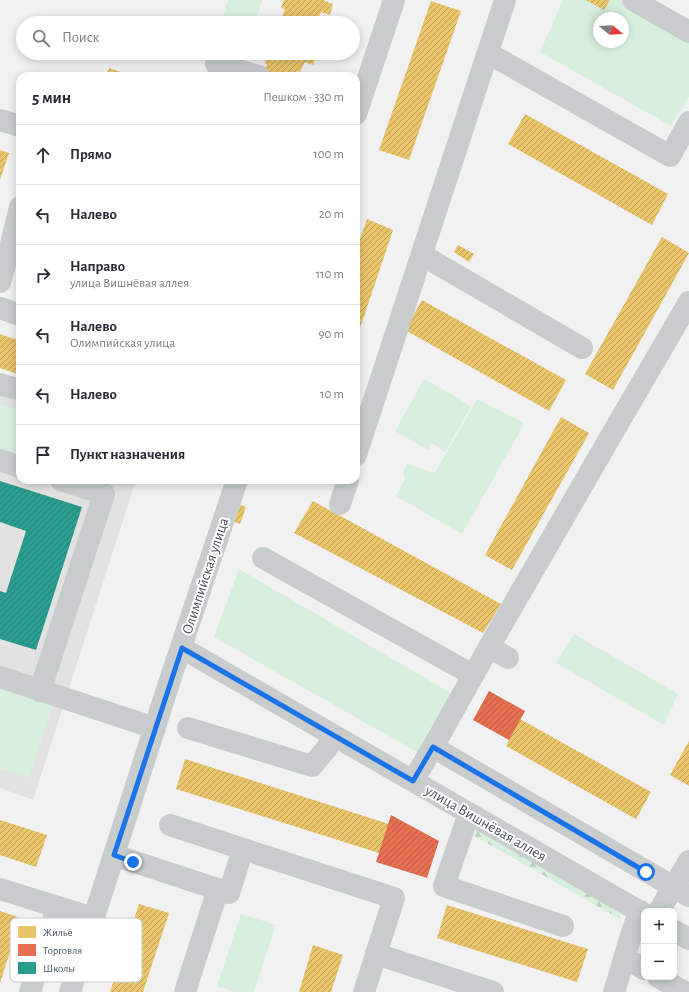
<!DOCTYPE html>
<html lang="ru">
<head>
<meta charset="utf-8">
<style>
  :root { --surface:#fff; --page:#f2f2f3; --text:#2b2b33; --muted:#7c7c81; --line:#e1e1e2 }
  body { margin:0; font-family:"Alegreya Sans",sans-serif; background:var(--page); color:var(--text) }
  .controls { position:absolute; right:12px; bottom:12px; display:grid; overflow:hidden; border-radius:8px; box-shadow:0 2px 10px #0003 }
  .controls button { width:36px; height:36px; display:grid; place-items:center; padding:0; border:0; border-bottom:1px solid var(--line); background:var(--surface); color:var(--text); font:20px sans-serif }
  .compass { position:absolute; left:593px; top:12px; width:36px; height:36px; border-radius:50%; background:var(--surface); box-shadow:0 2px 10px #0003; rotate:108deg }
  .stop { position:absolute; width:12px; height:12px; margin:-9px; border:3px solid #1a73e8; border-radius:50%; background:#fff }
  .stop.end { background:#1a73e8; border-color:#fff; box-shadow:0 1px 4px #0008 }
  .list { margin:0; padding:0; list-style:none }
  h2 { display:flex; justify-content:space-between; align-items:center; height:52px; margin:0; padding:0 16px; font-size:17px }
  h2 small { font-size:13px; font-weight:400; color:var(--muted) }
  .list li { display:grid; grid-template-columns:26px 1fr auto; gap:12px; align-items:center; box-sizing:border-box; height:60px; padding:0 16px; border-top:1px solid var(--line) }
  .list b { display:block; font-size:15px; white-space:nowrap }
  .list p { margin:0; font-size:13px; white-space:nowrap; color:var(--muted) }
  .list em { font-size:13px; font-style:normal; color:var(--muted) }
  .icon { flex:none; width:22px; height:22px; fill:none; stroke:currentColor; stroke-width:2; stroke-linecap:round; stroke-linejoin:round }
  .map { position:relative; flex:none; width:689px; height:992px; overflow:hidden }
  .search { position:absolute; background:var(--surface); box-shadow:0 2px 10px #0003; left:16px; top:16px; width:344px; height:44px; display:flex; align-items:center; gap:10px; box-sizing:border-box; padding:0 14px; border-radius:22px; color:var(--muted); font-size:15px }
  .panel { position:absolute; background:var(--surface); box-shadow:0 2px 10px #0003; left:16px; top:72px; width:344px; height:412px; border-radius:12px }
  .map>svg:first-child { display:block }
  .education { fill:#e3e2e2 }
  .forest { fill:url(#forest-firs) }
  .park { fill:#d7efdd; fill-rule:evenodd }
  .homes { fill:url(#homes-hatch) }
  .shops { fill:url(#shops-hatch) }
  .schools { fill:url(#schools-hatch) }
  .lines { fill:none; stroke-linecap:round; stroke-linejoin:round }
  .minor { stroke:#c8cccd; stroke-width:22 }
  .route { stroke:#1a73e8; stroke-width:5 }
  .labels { text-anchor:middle; stroke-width:4; stroke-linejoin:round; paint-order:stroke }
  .street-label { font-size:15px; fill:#49555c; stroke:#fff }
  .key { fill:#fff; stroke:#c8ccce; stroke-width:1 }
  .key-label { font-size:11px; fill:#49555c }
</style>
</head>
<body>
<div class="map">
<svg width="689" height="992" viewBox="0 0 689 992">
  <defs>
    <pattern id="forest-firs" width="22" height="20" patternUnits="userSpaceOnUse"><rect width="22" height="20" fill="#d7efdd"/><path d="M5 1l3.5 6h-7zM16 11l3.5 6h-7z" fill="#bacfc0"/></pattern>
    <pattern id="homes-hatch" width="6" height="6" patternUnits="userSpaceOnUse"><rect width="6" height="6" fill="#e9c46a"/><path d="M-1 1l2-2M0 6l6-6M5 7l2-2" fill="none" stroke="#bfa25a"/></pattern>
    <pattern id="shops-hatch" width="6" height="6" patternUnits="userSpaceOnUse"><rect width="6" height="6" fill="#e76f51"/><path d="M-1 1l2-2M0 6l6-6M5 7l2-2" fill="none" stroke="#bd5e46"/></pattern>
    <pattern id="schools-hatch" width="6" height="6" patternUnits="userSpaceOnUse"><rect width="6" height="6" fill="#2a9d8f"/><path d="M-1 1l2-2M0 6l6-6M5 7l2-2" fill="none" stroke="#268378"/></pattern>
  </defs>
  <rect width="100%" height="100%" fill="#f1f1f1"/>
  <!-- education -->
  <path class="education" d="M0,395L20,402V480H136L33,800L0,788Z"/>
  <!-- forest -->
  <path class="forest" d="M480,825L622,907L620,919L473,835Z"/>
  <!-- park -->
  <path class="park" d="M228,0H262L255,23H221Z
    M563,0H627L689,38V96L671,126L540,52ZM599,18H623V42H599Z
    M424,379L458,398L471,407L445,452L432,443L428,450L395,431Z
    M477,399L523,422V426L462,534L396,496L405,479L403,473L407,464L435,473Z
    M0,404L20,411V454L0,447Z
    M239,569L456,696L426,757L214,637Z
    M574,634L678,694L664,725L556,663Z
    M0,688L53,705L29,778L0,768Z
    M241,914L276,925L254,992H235L217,986Z"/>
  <!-- homes -->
  <path class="homes" d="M284,0H324V1L333,4L330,15L321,12L316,22L280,23L281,21L279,20L280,16L282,17L285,9L281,8Z
    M586,0H610L604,10Z
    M431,1L461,11L409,160L379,150Z
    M266,53H314L317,54L313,65L305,62L300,72L297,71L296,76H268L263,74L267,64L265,63L266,59L268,60L269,59L265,58Z
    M109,68L132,76H106Z
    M525,114L668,194L652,225L508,144Z
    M0,150L9,153L0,180Z
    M367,219L393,230L356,340V251Z
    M662,237L689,253L613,390L585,374Z
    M458,245L474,254L469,262L454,252Z
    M422,300L566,380L549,411L405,330Z
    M0,334L20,341V375L0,368Z
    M561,417L589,433L512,570L485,555Z
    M313,501L501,604L483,633L294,533Z
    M240,505L246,507L240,524L234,522Z
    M520,719L651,792L636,819L506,746Z
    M689,741V786L670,775Z
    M185,759L389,824L379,853L176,789Z
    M0,820L47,835L36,867L0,855Z
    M139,904L169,913L143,992H110Z
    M447,905L588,949L577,982L437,938Z
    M0,911L21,918L0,983Z
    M313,945L343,955L331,992H299Z"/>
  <!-- shops -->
  <path class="shops" d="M489,691L525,711L509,740L473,720Z
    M391,815L439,841L427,878L376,862Z"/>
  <!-- schools -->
  <path class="schools" d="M0,481L82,507L36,650L0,639V591L6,593L26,531L0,522Z"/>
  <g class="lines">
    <!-- minor -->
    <path class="minor" d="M633,0L689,32
      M488,53L670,156L689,122
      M216,64L259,76
      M356,114L394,0
      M0,120L20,126
      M422,255L582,348
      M0,282L11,244L20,207
      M0,308L20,315
      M0,384L20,390
      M612,434L489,647L433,747L689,896
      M605,446L689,302
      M356,455L505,0
      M0,460L20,467
      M340,504L348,480
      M263,558L473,675
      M489,647L508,658
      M182,648L644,914
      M0,677L155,728
      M40,691L104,494L61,480
      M188,728L312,766L336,737
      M413,781L433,747
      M469,813L444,886L563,926
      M170,825L243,849
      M114,855L229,893L243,849L394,898L364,992
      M0,889L93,918
      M659,911L689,861
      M674,931L689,939
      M376,954L493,992
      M625,958L644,969
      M658,977L685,992
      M30,992L57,907
      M70,992L170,680L237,480
      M185,992L218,889
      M614,992C623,965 629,937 640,911"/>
  </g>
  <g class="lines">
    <!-- route -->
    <path class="route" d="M133,862L114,855L182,648L413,781L433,747L646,872"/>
  </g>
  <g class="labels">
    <!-- street labels -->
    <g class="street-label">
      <text transform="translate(205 576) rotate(-72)" y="5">Олимпийская улица</text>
      <text transform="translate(486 823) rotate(30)" y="5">улица Вишнёвая аллея</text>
    </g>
  </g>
  <!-- legend -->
  <rect x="10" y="918" width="132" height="64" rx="6" class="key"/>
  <rect x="18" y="926" width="18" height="12" fill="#e9c46a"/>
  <rect x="18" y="944" width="18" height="12" fill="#e76f51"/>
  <rect x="18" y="962" width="18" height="12" fill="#2a9d8f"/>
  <g class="key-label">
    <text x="43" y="936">Жильё</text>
    <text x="43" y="954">Торговля</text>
    <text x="43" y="972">Школы</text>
  </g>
</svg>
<div class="controls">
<button>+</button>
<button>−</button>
</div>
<svg class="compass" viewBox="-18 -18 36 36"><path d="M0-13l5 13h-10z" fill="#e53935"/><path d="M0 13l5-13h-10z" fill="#7c7c81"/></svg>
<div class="stop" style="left:646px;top:872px"></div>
<div class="stop end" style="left:133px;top:862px"></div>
<div class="search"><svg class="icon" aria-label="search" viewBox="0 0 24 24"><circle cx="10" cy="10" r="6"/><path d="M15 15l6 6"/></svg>Поиск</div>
<section class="panel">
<h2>5 мин<small>Пешком · 330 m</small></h2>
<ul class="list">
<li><svg class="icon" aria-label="ahead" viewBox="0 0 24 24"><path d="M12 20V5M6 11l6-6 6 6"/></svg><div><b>Прямо</b></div><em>100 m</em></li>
<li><svg class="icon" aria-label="left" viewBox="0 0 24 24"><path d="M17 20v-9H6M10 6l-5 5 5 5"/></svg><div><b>Налево</b></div><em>20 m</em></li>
<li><svg class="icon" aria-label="right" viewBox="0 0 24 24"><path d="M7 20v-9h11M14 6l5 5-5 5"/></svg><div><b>Направо</b><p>улица Вишнёвая аллея</p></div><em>110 m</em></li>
<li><svg class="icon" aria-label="left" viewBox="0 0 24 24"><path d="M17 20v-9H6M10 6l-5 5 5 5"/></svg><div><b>Налево</b><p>Олимпийская улица</p></div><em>90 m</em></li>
<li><svg class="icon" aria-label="left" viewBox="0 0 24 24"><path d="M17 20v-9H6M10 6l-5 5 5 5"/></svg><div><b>Налево</b></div><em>10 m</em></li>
<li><svg class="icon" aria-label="arrive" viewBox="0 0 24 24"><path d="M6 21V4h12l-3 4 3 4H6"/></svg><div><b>Пункт назначения</b></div></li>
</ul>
</section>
</div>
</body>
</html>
